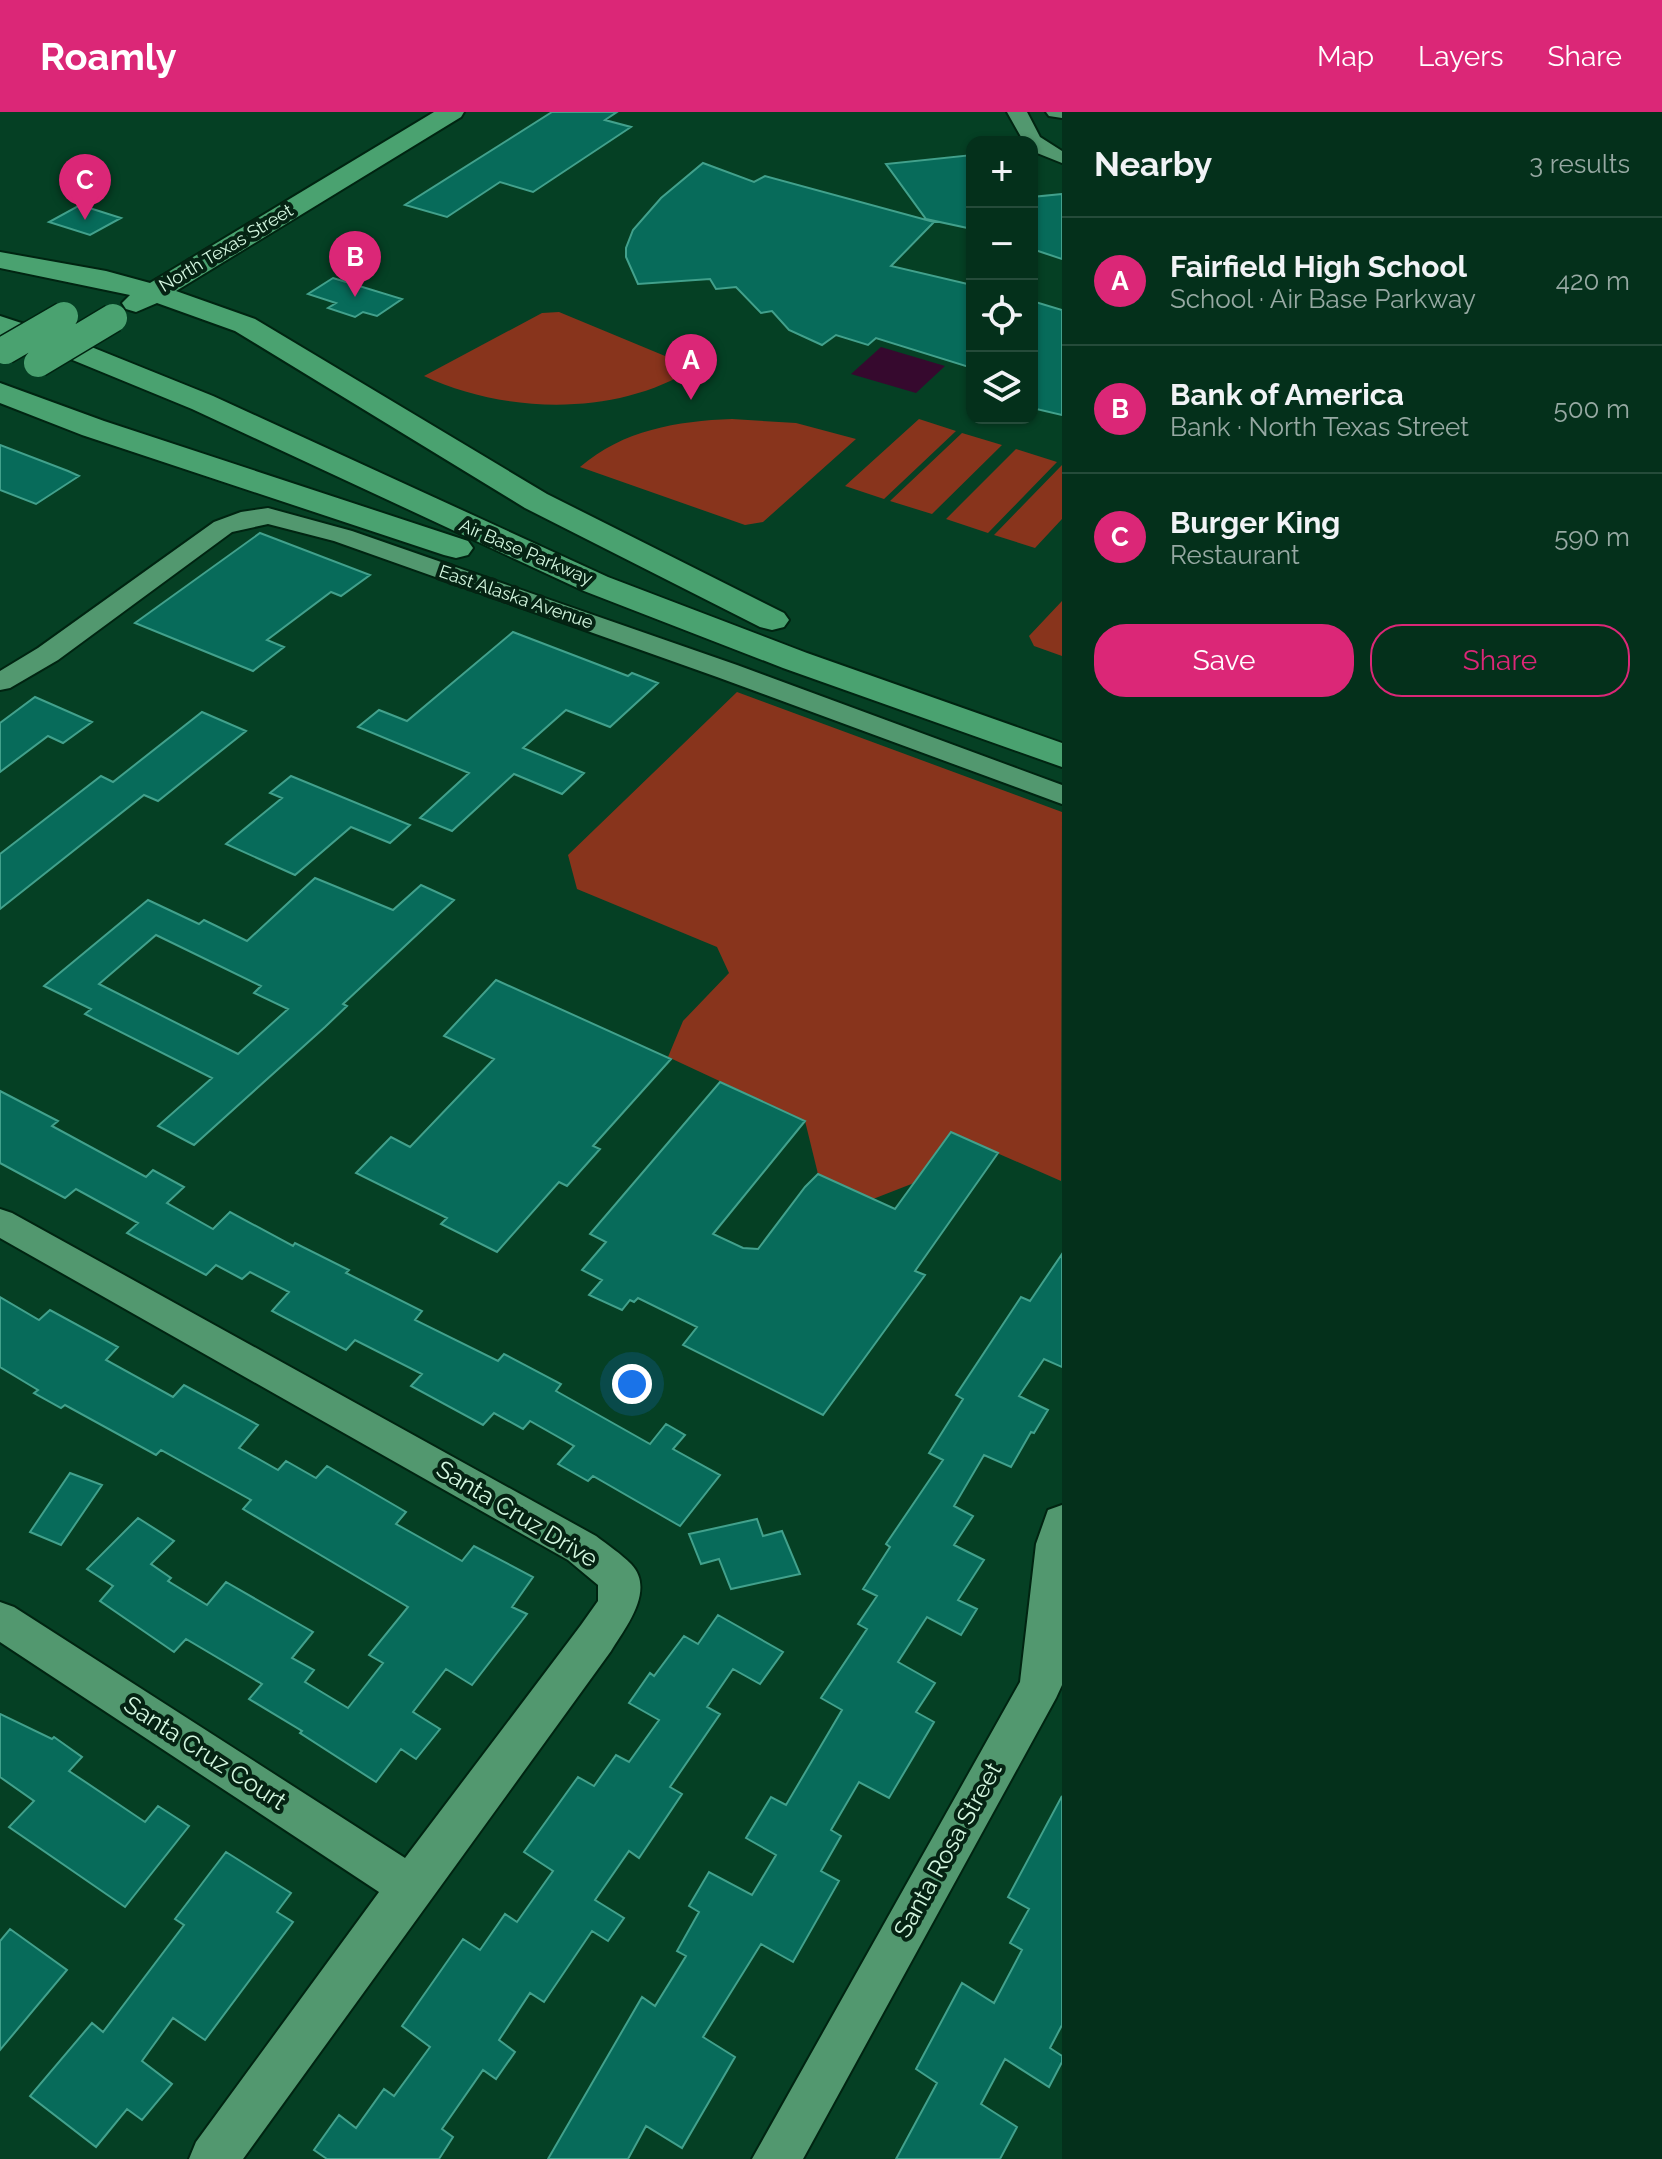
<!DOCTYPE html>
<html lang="en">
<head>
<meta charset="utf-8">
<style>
  :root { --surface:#04301b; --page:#0d3824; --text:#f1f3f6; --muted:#97a9a3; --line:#254b3a; --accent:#db2777 }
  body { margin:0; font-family:Raleway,sans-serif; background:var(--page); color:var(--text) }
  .controls { position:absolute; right:24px; top:24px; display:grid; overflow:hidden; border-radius:16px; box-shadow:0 2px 6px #0004 }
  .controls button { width:72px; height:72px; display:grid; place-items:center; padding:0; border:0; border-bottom:2px solid var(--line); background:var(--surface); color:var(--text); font:40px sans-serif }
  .you { position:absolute; left:632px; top:1272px; width:28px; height:28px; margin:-20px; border:6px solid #fff; border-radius:50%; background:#1a73e8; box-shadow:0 0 0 12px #1a73e833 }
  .badge { display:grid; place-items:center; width:52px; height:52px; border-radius:50%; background:var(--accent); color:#fff; font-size:26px; font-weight:700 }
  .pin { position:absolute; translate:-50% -66px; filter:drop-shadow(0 2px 4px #0008) }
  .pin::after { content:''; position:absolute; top:42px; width:28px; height:24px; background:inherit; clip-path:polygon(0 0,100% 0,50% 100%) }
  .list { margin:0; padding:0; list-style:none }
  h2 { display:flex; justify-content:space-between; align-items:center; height:104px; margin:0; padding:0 32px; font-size:34px }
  h2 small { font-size:26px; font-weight:400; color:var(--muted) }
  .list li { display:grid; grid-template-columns:52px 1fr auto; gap:24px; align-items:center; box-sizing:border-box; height:128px; padding:0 32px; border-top:2px solid var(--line) }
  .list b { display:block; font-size:30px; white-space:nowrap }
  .list p { margin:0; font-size:26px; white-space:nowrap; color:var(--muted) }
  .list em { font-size:26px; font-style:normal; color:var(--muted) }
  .actions { display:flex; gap:16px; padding:24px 32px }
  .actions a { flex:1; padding:18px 0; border:2px solid var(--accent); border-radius:32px; text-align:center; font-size:28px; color:var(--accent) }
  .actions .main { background:var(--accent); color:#fff }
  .icon { flex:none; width:44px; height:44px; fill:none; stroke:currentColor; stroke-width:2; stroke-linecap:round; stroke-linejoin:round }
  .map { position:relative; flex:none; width:1062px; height:2047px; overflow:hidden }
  header { display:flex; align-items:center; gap:48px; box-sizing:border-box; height:112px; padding:0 40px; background:var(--accent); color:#fff }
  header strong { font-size:38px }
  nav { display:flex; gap:44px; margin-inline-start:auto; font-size:28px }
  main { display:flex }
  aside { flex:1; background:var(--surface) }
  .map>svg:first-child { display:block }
  .green { fill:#88341c }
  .water { fill:#36092e }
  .building { fill:#076b5a; stroke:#42a18c; stroke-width:2; fill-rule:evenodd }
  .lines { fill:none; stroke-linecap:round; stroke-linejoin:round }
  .minor-casing { stroke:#002411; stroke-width:4 }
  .major-casing { stroke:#002411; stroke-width:4 }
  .minor { fill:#52986f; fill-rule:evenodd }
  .major { fill:#4aa270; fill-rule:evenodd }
  .major-bridge-casing { stroke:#002411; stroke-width:31; stroke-linecap:butt }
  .major-bridge { stroke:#4aa270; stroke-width:28 }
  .labels { text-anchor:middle; stroke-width:8; stroke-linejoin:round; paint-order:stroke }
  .far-street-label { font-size:18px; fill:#d4f7e0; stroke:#052313 }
  .near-street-label { font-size:24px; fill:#d4f7e0; stroke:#052313 }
</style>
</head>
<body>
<header>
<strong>Roamly</strong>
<nav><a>Map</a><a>Layers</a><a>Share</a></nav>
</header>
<main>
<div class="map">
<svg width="1062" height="2047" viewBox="0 0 1062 2047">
  <rect width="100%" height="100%" fill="#054024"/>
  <!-- green -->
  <path class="green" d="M559,200L694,256C617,305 505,302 424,264L542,201Z
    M732,307L796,311L856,327L763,410L745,413L580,355C623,318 677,309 732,307Z
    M919,307L956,319L884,387L845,374Z
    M962,321L1002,333L932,402L890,389Z
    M1016,337L1057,350L988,421L946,407Z
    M1062,353V407L1035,436L994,423Z
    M1062,489V544L1034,534L1029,524Z
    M737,580L1062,700L1061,1069L951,1021L914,1071L873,1087L818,1062L805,1009L668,945L683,909L729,861L717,835L577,777L568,743Z"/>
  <!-- water -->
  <path class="water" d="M881,235L945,254L916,281L851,262Z"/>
  <!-- building -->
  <path class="building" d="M552,0H617L605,8L631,15L533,80L500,70L447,105L405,93Z
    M972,43V117L926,107L886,52Z
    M703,51L754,70L765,64L934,110L891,154L972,173V256L876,226L868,233L836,223L822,233L789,218L772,199L761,201L736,175L716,177L710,167L638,172L626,145V136L633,118L661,86Z
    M1062,82V147L1032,137V85Z
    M80,93L121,106L90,123L49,110Z
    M333,166L402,187L377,204L363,200L355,205L328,196L336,191L308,182Z
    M1032,189L1062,198V303L1032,296Z
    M0,333L68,359L79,364L36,392L0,378Z
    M260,421L370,463L341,484L331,480L267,528L284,535L253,559L135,511Z
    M513,520L628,564L632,561L658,571L610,615L566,598L523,636L584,661L562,682L514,662L452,719L420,706L469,661L358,615L379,598L407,609Z
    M35,585L92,610L63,631L48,624L0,660V611Z
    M202,600L246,619L158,689L144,683L0,797V742L101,664L113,670Z
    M291,664L410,713L390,731L351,715L295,763L226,732L282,686L270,681Z
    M315,766L393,798L421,773L454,788L343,892L347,894L325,915L194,1033L158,1014L212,966L85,902L91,897L44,874L148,788L199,812L204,808L247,829ZM156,823L261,874L254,881L288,897L238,942L99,872Z
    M496,868L671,947L593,1034L600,1037L567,1074L559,1070L497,1140L441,1112L447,1106L356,1061L391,1025L410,1035L494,947L444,924Z
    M720,970L805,1009L713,1122L743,1136L758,1137L805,1075L818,1062L895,1097L951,1020L998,1041L915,1159L925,1163L823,1303L683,1233L697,1215L638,1186L634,1190L630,1188L622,1198L589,1183L602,1168L582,1158L606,1130L590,1122Z
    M0,979L58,1009L52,1014L146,1065L153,1058L184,1075L167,1091L213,1117L230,1100L293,1134L295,1131L349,1158L346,1161L422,1199L415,1208L498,1249L504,1242L561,1272L556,1279L650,1332L666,1312L685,1323L673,1337L720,1363L680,1414L593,1364L588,1369L558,1352L574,1334L530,1309L523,1317L494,1301L483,1313L411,1274L422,1262L355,1228L346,1238L272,1199L289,1180L250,1160L242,1167L216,1153L206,1163L127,1121L138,1111L76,1077L65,1086L0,1051Z
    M1062,1142V1255L1044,1247L1019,1284L1048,1298L1034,1321L1031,1320L1011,1355L984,1343L954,1394L973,1404L954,1433L984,1448L958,1488L977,1497L961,1523L927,1505L898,1550L935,1571L916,1600L934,1610L889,1686L859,1670L831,1718L841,1724L821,1759L839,1769L793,1850L761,1832L703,1925L735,1945L682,2036L646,2014L628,2047H548L642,1885L655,1894L686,1844L677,1839L699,1800L689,1794L709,1760L752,1783L776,1743L746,1726L771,1685L786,1693L842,1598L821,1586L867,1517L858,1512L877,1484L863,1477L890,1435L886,1432L943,1348L929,1341L963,1287L956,1283L1021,1185L1030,1189Z
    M0,1185L39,1208L50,1198L118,1235L106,1248L173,1285L184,1273L258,1313L239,1336L278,1358L286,1349L316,1366L327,1354L406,1400L396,1412L462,1449L474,1434L533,1465L512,1495L527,1502L472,1573L446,1557L413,1600L440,1617L416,1647L401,1637L376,1670L300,1621L302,1619L249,1587L262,1572L186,1527L174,1540L100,1489L113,1474L87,1457L138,1406L174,1429L151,1452L171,1466L168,1469L207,1493L226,1470L313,1520L292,1546L314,1558L305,1570L348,1596L383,1551L369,1543L408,1495L243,1397L251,1388L161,1338L156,1343L65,1293L61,1296L34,1281L38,1278L0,1255Z
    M70,1361L102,1373L61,1433L30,1420Z
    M757,1407L763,1424L782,1419L800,1462L731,1477L719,1447L701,1452L689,1422Z
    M718,1503L783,1540L760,1572L733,1557L707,1595L720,1602L670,1675L682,1682L639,1746L629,1739L595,1788L624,1806L608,1829L592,1819L544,1890L530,1881L499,1928L515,1940L496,1967L483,1958L442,2017L453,2025L439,2047H327L314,2038L339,2003L356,2016L384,1977L394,1984L430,1935L402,1914L463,1827L480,1838L505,1802L517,1810L553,1759L524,1740L578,1665L594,1674L616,1643L629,1650L659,1608L629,1591L650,1561L654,1564L684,1524L698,1532Z
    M0,1602L52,1627L54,1625L82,1645L69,1659L145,1710L158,1694L189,1714L125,1795L9,1715L34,1689L0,1665Z
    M1062,1684V1913L1050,1936L1062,1944V1950L1049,1975L1005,1947L981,1992L1017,2015L1000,2047H896L937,1971L916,1957L962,1871L994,1891L1022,1838L1010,1831L1029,1797L1008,1785Z
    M226,1740L291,1781L277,1800L293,1810L205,1928L173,1906L142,1949L172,1972L142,2008L127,1997L96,2035L30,1984L92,1911L103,1920L184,1813L175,1807Z
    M10,1817L67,1858L0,1938V1829Z"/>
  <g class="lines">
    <!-- minor casing -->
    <g class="minor-casing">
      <path id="minor" d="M1007,0H1027L1040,25L1062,39V51L1032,39V30H1024Z
        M1046,0H1062V6L1049,4Z
        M268,396L352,419L737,553L1062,673V692L717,565L334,429L268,412L232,420L58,548L10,576L0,578V559L38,536L214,410L241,400Z
        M0,1097L12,1101L596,1424C608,1433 621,1442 631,1452C656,1478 625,1516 611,1539L243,2047H189L196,2030L379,1780L0,1530V1490L14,1495L405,1746L581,1513L598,1489V1473L568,1448L0,1126Z
        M1062,1393V1573L1056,1586L803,2047H752L1020,1570L1036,1432L1048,1398Z"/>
    </g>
    <!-- major casing -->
    <g class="major-casing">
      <path id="major" d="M434,0H464L461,5L176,179L255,207L547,382L784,501L789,508L784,515L772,518L760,515L525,396L235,219L157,191L136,200L126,197L122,191L130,183L0,156V140L106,159L150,171Z
        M0,204L79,230L213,284L608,465L807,541L1062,631V655L783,556L584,479L192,297L58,242L0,223Z
        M0,271L104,309L468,429L473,436L468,443L456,446L444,443L82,323L0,291Z"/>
    </g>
    <!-- minor -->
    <use href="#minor" class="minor"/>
    <!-- major -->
    <use href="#major" class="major"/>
    <!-- major-bridge casing -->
    <g class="major-bridge-casing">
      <path id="major-bridge" d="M5,238L64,204
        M38,251L113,206"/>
    </g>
    <!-- major-bridge -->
    <use href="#major-bridge" class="major-bridge"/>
  </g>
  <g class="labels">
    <!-- far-street labels -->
    <g class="far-street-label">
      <text transform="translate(226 136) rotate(-31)" y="6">North Texas Street</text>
      <text transform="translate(526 440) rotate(23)" y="6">Air Base Parkway</text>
      <text transform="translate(516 485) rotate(19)" y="6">East Alaska Avenue</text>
    </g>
    <!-- near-street labels -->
    <g class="near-street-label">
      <text transform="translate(517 1402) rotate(31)" y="8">Santa Cruz Drive</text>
      <text transform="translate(205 1641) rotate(33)" y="8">Santa Cruz Court</text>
      <text transform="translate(948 1738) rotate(-61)" y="8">Santa Rosa Street</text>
    </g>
  </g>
</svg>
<div class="controls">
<button>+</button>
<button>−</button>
<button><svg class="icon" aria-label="locate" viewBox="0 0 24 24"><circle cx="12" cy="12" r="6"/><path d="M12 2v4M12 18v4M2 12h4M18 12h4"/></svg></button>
<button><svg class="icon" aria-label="layers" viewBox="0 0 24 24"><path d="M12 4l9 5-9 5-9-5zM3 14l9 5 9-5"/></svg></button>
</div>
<div class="you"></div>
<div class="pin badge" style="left:691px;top:288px">A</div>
<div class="pin badge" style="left:355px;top:185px">B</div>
<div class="pin badge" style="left:85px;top:108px">C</div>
</div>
<aside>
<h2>Nearby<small>3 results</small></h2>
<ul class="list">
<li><span class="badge">A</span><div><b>Fairfield High School</b><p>School · Air Base Parkway</p></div><em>420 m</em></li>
<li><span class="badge">B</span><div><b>Bank of America</b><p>Bank · North Texas Street</p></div><em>500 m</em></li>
<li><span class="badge">C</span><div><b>Burger King</b><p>Restaurant</p></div><em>590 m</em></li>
</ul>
<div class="actions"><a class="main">Save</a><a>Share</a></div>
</aside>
</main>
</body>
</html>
